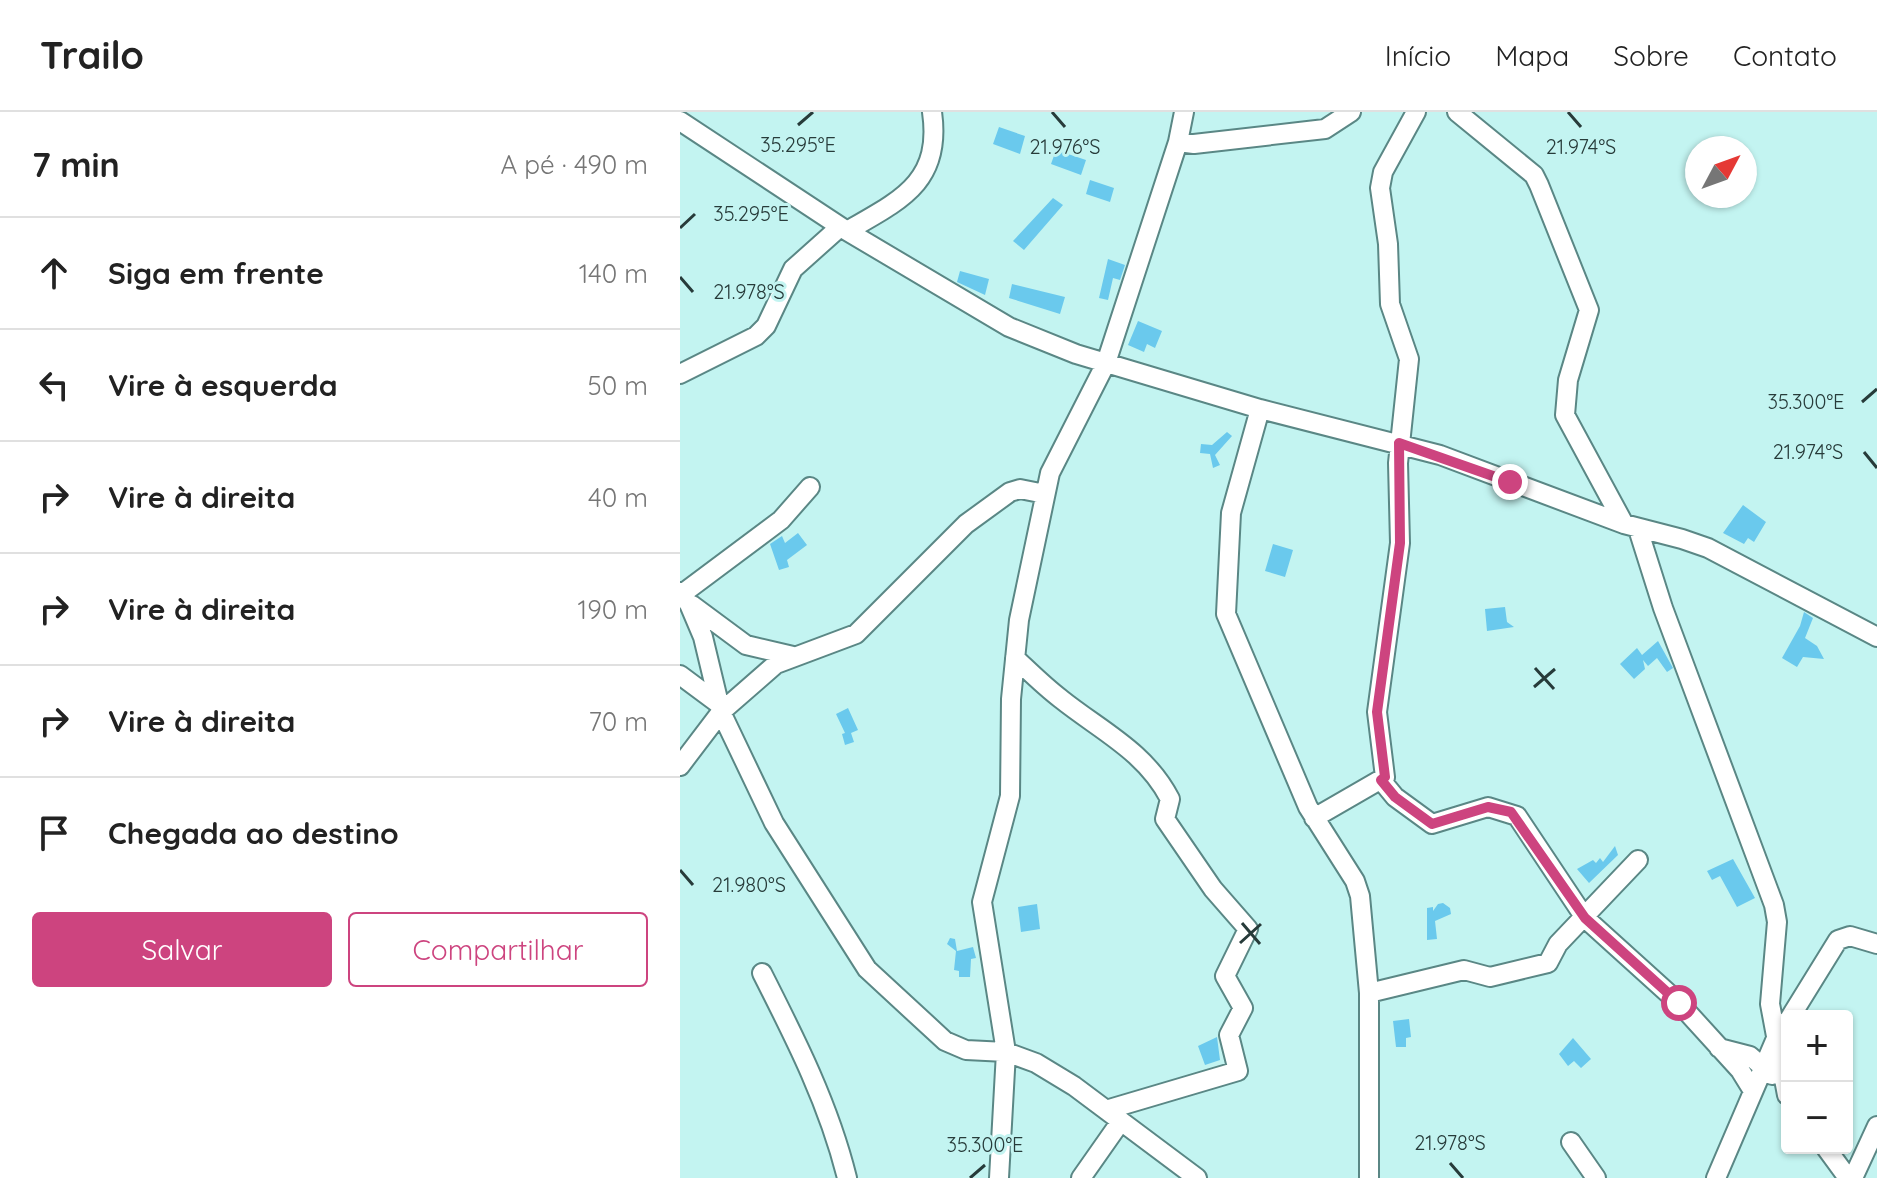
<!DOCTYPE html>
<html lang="pt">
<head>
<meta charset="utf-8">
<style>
  :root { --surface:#fff; --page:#f6f6f6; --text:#222; --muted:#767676; --line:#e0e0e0; --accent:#cd447f }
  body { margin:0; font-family:Quicksand,sans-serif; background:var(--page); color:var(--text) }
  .controls { position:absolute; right:24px; bottom:24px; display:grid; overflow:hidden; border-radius:8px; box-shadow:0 2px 6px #0004 }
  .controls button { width:72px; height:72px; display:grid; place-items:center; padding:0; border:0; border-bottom:2px solid var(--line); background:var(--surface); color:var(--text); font:40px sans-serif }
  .compass { position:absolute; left:1005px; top:24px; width:72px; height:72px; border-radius:50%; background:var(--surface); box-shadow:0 2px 6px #0004; rotate:49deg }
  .stop { position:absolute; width:24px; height:24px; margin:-18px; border:6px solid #cd447f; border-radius:50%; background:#fff }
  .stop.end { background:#cd447f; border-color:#fff; box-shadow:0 2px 8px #0008 }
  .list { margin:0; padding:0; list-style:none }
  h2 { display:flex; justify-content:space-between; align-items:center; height:104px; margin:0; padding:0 32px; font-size:34px }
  h2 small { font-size:26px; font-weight:400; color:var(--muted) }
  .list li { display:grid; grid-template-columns:52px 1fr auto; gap:24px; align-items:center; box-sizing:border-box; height:112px; padding:0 32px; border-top:2px solid var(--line) }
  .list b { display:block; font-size:30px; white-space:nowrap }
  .list em { font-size:26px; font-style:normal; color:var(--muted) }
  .actions { display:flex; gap:16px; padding:24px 32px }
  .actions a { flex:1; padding:18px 0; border:2px solid var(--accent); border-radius:8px; text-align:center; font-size:28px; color:var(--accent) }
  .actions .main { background:var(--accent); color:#fff }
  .icon { flex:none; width:44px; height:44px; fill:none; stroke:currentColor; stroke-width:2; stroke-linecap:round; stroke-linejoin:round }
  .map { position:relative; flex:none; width:1197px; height:1066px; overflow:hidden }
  header { display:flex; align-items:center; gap:48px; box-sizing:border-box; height:112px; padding:0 40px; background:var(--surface); border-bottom:2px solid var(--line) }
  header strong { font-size:38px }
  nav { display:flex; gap:44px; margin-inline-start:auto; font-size:28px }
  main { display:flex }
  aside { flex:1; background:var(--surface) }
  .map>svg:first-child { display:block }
  .building { fill:#6ac9ed }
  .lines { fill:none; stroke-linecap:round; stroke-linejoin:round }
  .minor-casing { stroke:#5a8785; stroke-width:22 }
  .minor { stroke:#fff; stroke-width:18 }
  .route { stroke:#cd447f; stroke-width:10 }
  .ticks { fill:none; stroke:#273b3a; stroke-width:3 }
  .ticks-label { font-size:20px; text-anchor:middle; fill:#273b3a; stroke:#c3f4f1; stroke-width:6; stroke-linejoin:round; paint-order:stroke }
</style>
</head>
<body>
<header>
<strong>Trailo</strong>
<nav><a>Início</a><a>Mapa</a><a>Sobre</a><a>Contato</a></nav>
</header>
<main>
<aside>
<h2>7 min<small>A pé · 490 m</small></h2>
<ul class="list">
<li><svg class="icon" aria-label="ahead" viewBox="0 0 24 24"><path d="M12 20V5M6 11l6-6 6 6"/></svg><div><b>Siga em frente</b></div><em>140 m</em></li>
<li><svg class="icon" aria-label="left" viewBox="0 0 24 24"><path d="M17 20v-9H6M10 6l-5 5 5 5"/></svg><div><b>Vire à esquerda</b></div><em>50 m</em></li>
<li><svg class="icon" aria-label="right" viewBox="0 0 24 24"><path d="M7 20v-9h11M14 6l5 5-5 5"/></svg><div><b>Vire à direita</b></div><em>40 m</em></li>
<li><svg class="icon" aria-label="right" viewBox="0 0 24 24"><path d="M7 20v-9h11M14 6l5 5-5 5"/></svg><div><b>Vire à direita</b></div><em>190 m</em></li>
<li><svg class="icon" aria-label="right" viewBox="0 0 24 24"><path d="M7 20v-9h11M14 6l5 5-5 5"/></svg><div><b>Vire à direita</b></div><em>70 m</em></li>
<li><svg class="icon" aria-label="arrive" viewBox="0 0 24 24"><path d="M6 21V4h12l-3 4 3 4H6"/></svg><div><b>Chegada ao destino</b></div></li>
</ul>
<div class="actions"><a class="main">Salvar</a><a>Compartilhar</a></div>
</aside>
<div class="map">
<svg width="1197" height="1066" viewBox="0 0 1197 1066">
  <rect width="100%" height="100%" fill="#c3f4f1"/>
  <!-- building -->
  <path class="building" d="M319,15L345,24L340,42L313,32Z
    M376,38L406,48L401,63L371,52Z
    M410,68L434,76L430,90L406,82Z
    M373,86L383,93L344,138L333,129Z
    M428,147L445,153L440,168L433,166L428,188L419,186Z
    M280,159L309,167L305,183L277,170Z
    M332,172L385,185L380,202L329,186Z
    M458,209L482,219L475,236L467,232L464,240L448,233Z
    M547,320L552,324L535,343L540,353L533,356L530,342L520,341L521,332L532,333Z
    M1063,393L1086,410L1074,430L1068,426L1064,432L1043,421Z
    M118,421L127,433L107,448L109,455L99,458L90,432L102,424L105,431Z
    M593,432L613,438L605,465L585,459Z
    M825,495L827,510L834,515L807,519L805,497Z
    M1124,500L1133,506L1125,526L1137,534L1144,547L1123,545L1117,555L1102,546L1120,514Z
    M978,529L993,556L987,560L977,546L968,554L963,548L965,557L954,567L940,552L957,536L962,543Z
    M168,596L178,618L171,621L174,630L165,633L162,622L165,621L156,602Z
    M935,734L938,743L909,771L897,757L913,748L916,751L920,746L923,750Z
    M1053,747L1075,786L1057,795L1040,764L1032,768L1027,759Z
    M763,791L770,796L771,802L755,809L757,827L747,828V796L753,795V799L758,792Z
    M357,792L360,817L341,820L338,795Z
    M270,826L275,827L277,839L293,835L296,846L291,847L290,865H279V859L274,858L276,839L267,832Z
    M729,907L731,925L726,926V935H716L713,909Z
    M537,925L540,948L525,953L518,934Z
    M893,926L911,947L901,956L894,949L888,954L879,942Z"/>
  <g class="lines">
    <!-- minor casing -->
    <g class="minor-casing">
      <path id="minor" d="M252,0C262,70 221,88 167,119L329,215L396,242L580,297L760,343L944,412L1002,427L1028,436L1197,525
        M777,0L854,63L859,73L909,198L888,268L885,303L944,412
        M0,9L167,119
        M498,30L514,32L645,17L671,0
        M0,262L76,224L86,214L113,157L160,115
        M580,297L551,401L546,502L628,695L675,769L680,784L689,881V1066
        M958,417L983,496L1094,793L1097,810L1090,892L1107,983
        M0,480L9,492L23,525L41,600L94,711L187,857L265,929L286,938L326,940L356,951L394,974L517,1066
        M2,482L101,408L130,375
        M12,493L66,533L113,544
        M335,546C350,560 365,575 381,587C421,619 465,639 490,687L485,707L533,777L568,817L545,864L563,896L549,923L558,959L426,998
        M0,563L39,592
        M0,654L41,600L96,552L176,522L286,412L330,380L340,377L365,382
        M701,668L715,685L752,712L808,695L837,704L905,806L999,891L1060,958L1073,979
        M634,706L705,665L697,600L720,431L718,351L729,247L710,192L708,132L700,76L703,60L736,0
        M82,861C116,928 149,993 167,1066
        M689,881L784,858L810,865L868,851L878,832L958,748
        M1111,904L1158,828L1170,824L1197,832
        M1039,936L1070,944L1092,963
        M891,1030L916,1066
        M1146,1036L1168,1066
        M319,1066L326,940L302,790L330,684L331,587L339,508L370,361L426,251L498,30L504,0
        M401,1066L441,1009
        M1036,1066L1097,924L1107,909
        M1173,1066L1197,1014"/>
    </g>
    <!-- minor -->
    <use href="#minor" class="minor"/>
  </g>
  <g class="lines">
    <!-- route -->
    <path class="route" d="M830,370L719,331L720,431L697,600L705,665L701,668L715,685L752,712L808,695L831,700L905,806L999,891"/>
  </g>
  <!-- ticks -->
  <path class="ticks" d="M372,0L385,15M888,0L901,15M118,13L133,0M0,116L15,102M0,165L13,180M1182,290L1197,277M1184,340L1197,356M855,556L874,577M854,575L875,557M0,758L13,773M562,811L580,832M560,831L581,812M770,1051L783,1066M290,1066L305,1053"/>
  <g class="ticks-label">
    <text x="118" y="40">35.295°E</text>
    <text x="385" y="42">21.976°S</text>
    <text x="901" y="42">21.974°S</text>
    <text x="71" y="109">35.295°E</text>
    <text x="69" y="187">21.978°S</text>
    <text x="1126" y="297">35.300°E</text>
    <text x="1128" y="347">21.974°S</text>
    <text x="69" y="780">21.980°S</text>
    <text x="770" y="1038">21.978°S</text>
    <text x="305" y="1040">35.300°E</text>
  </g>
</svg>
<div class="controls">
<button>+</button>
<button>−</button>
</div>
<svg class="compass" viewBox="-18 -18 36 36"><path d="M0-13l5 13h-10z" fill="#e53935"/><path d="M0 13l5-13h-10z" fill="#767676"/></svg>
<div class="stop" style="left:999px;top:891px"></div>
<div class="stop end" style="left:830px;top:370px"></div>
</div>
</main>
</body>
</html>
